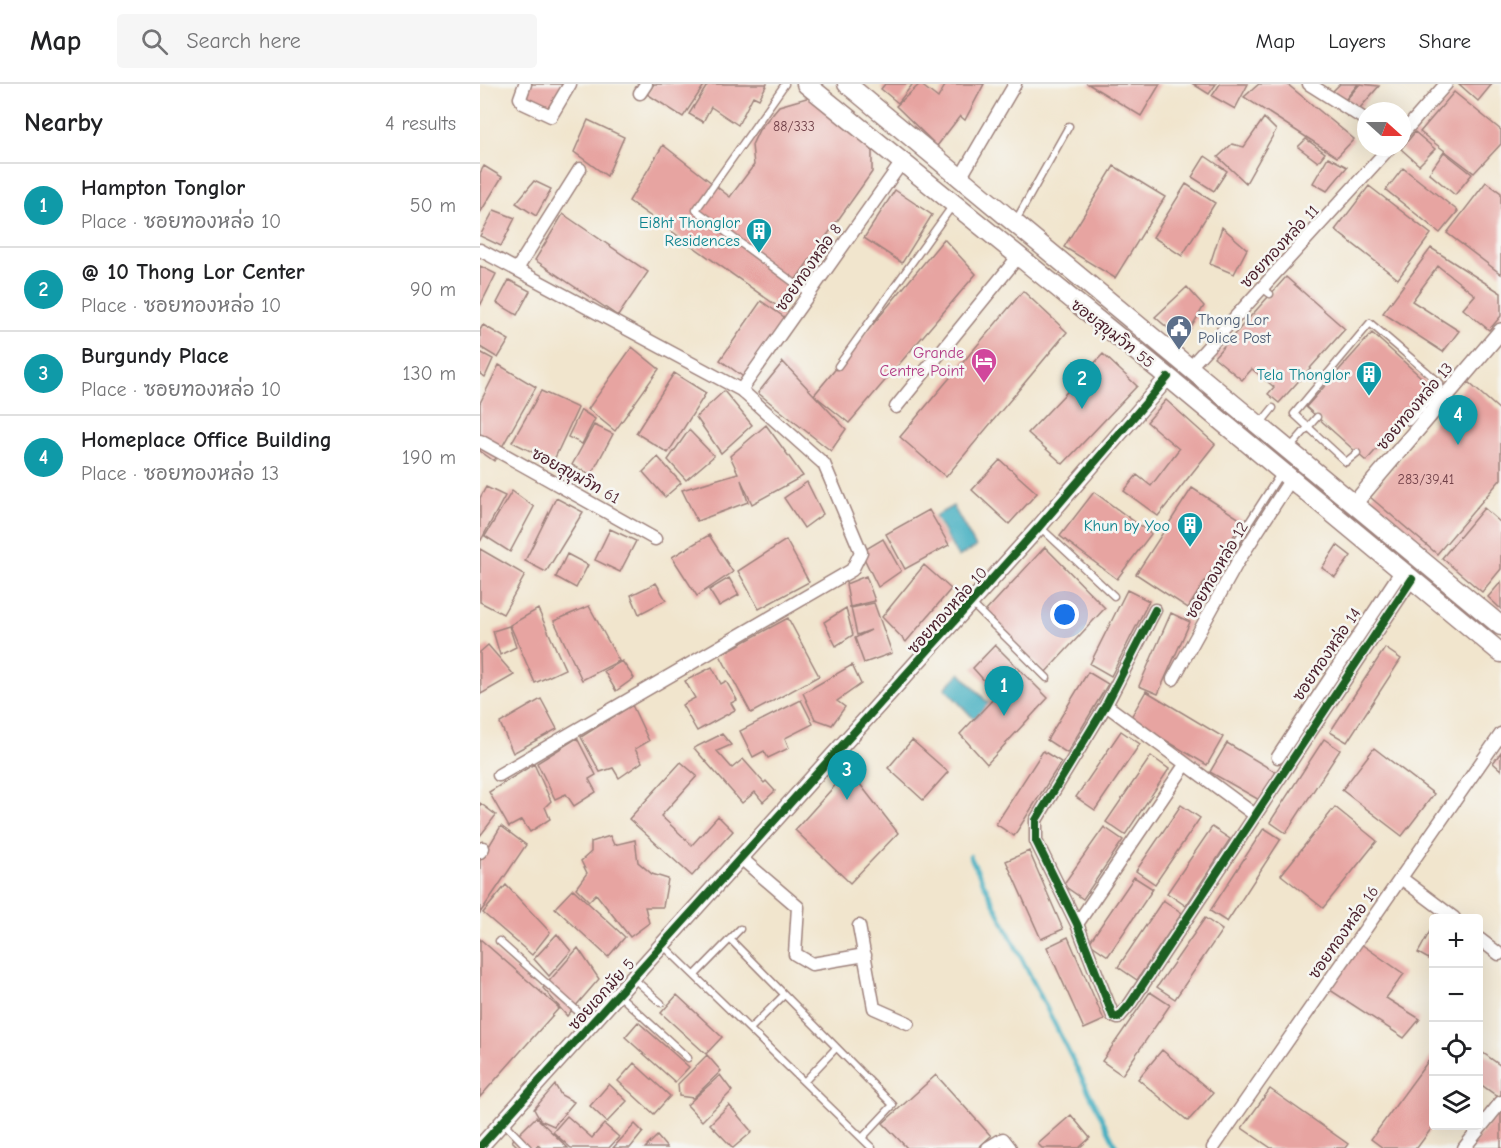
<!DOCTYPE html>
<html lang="en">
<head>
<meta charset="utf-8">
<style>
  :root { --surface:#fff; --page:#f6f6f6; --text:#202124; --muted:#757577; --line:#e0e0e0; --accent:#b45309 }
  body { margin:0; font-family:"Comic Neue","Playpen Sans Thai",sans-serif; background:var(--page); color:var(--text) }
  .controls { position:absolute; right:18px; bottom:18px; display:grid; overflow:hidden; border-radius:6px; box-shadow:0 6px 24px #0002 }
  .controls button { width:54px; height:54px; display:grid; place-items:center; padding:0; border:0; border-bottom:2px solid var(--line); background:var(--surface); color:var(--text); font:30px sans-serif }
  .compass { position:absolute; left:877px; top:18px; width:54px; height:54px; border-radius:50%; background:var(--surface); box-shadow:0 6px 24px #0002; rotate:111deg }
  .you { position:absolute; left:585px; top:531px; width:21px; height:21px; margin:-15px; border:4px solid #fff; border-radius:50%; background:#1a73e8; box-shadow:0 0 0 9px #1a73e833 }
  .badge { display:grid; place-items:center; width:39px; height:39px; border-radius:50%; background:var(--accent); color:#fff; font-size:20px; font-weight:700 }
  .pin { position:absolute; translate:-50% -50px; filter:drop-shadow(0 2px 3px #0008) }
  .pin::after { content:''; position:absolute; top:32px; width:21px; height:18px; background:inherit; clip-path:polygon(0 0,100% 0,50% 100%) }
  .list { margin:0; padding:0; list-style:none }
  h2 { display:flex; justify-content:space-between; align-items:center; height:78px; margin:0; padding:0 24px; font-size:26px }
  h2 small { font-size:20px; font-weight:400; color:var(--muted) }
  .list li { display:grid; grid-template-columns:39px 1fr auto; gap:18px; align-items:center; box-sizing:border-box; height:84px; padding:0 24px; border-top:2px solid var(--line) }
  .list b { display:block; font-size:22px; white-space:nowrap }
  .list p { margin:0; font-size:20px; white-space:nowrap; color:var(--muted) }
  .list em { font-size:20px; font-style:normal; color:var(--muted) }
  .icon { flex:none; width:33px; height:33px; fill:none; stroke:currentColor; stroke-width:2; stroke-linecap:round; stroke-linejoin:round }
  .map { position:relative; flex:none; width:1021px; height:1064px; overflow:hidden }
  header { display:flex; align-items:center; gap:36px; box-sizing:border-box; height:84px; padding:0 30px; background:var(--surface); border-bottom:2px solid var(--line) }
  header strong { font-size:28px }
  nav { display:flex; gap:33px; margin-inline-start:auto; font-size:21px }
  .search { width:420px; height:54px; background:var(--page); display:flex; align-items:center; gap:15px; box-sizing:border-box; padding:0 21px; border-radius:6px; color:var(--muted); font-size:22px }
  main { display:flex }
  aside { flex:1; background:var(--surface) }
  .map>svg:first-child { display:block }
  .water { fill:#43afc1; stroke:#466776; stroke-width:1.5 }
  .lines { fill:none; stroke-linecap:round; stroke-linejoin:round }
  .stream { stroke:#43afc1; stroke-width:4.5 }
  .building { fill:#e7a4a1 }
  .service-casing { stroke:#9e827c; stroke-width:9 }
  .minor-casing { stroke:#9e827c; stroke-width:15 }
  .tertiary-casing { stroke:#9e827c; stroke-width:18 }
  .secondary-casing { stroke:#9e827c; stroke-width:21 }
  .service { stroke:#fff; stroke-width:6 }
  .minor { stroke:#fff; stroke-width:12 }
  .tertiary { stroke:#fff; stroke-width:15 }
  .secondary { stroke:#fff; stroke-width:18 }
  .cycleway-casing { stroke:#f6f6f2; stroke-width:11 }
  .cycleway { stroke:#1b5e20; stroke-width:8 }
  .labels { text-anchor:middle; stroke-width:5; stroke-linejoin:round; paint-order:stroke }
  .number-label { font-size:14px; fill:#714048 }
  .culture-label { font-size:16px; fill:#0d838f; stroke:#f6f6f2; text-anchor:end }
  .street-label { font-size:16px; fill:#4a1f2b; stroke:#f6f6f2 }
  .service-label { font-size:16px; fill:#4e5e75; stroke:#f6f6f2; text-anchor:start }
  .hotel-label { font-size:16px; fill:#b23c85; stroke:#f6f6f2; text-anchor:end }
</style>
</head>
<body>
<header>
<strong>Map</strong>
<div class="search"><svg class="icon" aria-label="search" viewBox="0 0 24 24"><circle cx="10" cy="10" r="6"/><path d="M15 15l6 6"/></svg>Search here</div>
<nav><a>Map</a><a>Layers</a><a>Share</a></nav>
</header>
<main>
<aside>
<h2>Nearby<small>4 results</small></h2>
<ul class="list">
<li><span class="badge" style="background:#0f9aa8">1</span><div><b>Hampton Tonglor</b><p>Place · ซอยทองหล่อ 10</p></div><em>50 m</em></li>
<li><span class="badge" style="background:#0f9aa8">2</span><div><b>@ 10 Thong Lor Center</b><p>Place · ซอยทองหล่อ 10</p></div><em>90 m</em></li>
<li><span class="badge" style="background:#0f9aa8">3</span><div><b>Burgundy Place</b><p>Place · ซอยทองหล่อ 10</p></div><em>130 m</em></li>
<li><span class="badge" style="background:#0f9aa8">4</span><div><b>Homeplace Office Building</b><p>Place · ซอยทองหล่อ 13</p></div><em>190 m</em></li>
</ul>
</aside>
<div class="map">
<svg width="1021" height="1064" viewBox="0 0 1021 1064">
  <rect width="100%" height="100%" fill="#f6f6f2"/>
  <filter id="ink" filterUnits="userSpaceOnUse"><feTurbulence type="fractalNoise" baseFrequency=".0167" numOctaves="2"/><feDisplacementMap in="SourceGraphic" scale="12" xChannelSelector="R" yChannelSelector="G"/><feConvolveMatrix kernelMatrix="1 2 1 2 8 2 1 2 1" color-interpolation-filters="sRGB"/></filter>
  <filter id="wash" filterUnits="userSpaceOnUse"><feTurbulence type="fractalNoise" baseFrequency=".008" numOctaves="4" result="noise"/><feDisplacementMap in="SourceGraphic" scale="24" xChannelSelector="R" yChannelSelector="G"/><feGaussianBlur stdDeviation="1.35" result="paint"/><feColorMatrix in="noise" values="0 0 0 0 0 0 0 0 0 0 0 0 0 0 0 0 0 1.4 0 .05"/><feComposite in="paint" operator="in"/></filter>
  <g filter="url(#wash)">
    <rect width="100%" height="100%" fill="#f1e5cd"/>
    <!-- water -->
    <path class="water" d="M473,422L496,463L478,473L455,432Z
      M480,589L509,620L494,635L465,604Z"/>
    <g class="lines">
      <!-- stream -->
      <path class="stream" d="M490,772L637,1064"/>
    </g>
    <g id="blocks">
      <!-- building -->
      <path class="building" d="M50,0H85L70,27L43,12Z
        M174,0H225L203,33L167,10Z
        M228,0H287L279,15L273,12L258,41L231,23L223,38L209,30Z
        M405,0H430L432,1L418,19L401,5Z
        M440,0L458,14L466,0H504L485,36L480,32L457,62L416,22Z
        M608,0H680L661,32Z
        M713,0H736L729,10Z
        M740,0H768L755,25L732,12Z
        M779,0H807L874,55L857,73L764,13Z
        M860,0H878L865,16L853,7Z
        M880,0L899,2L879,25L866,16Z
        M979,0H1012L998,17Z
        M974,8L1021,46V60L994,89L940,48Z
        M330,13L392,62V88L297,222L149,117L183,61L250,113L274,81L272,61L279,46L299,22Z
        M784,34L796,46L766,99L738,73L752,60L764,63Z
        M108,36L144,53L127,92L94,68Z
        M935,48L955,65L939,81L921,65Z
        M826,55L845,69L838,78L818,63Z
        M964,68L992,90L975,111L949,89Z
        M725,72L747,87L734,107L712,93Z
        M848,73L867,83L847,107L833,99Z
        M4,82L22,93L0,129V89Z
        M634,82L685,113L635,194L584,163Z
        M923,84L978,127L960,149L906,106Z
        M54,97L71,105L56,132L36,119Z
        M1006,98L1021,109V190L967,149Z
        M706,100L735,119L702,172L673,153Z
        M889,102L951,150L918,195L855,146Z
        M415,106L452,131L422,179L384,154Z
        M14,126L35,134L21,162L0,152Z
        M83,130L168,188L138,232L55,176Z
        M742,143L767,165L754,190L730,180Z
        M464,155L496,190L369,339L334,311Z
        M951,164L1021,209V232L1009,246L983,225L995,211L958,182L932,217L979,247L963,268L903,229Z
        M0,182L16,190L0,222Z
        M806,193L865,245L799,319L788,310L794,303L772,285L762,296L734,273Z
        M29,196L50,207L37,231L17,219Z
        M707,203L724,222L703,257L675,233Z
        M543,207L587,248L466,393L420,353Z
        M281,217L307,235L265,294L240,276Z
        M3,241L29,256L18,274L0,263V246Z
        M892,249L952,303L886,377L826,323Z
        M152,263L179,285L135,347L108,325Z
        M0,268L13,275L5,293L0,290Z
        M623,270L657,302L583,380L548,349Z
        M303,278L366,345L351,367L278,309Z
        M19,281L56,303L14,377L0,367V319Z
        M194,289L226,309L188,369L156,349Z
        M988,298L1021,327V395L957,470L890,413Z
        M61,307L98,324L73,378L32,358Z
        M244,307L272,341L241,369L216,333Z
        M686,316L735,360L678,432L644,407L657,391L671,402L699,365L667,338Z
        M101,326L115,335L102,360L88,353Z
        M114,341L133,350L111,391L92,381Z
        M286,341L323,392L272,420L261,396L268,418L217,437L202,406L258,389L250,372Z
        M209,346L234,372L206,396L188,376Z
        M178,373L201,399L185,413L163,388Z
        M520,376L557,409L529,440L492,406Z
        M327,398L343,430L324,444L304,414Z
        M6,403L25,412L0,458V414Z
        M712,404L763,437L708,524L656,490Z
        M32,407L54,423L30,468L5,452Z
        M614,408L671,450L637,495L580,452Z
        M76,414L103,428L66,488L45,477Z
        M1004,424L1021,439V485L1002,508L962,474Z
        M449,426L469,461L425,485L406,450Z
        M130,445L156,457L140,488L115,476Z
        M229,451L253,488L217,512L192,473Z
        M403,455L421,487L398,503L381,468Z
        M306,456L329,498L279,525L258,487Z
        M857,461L871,472L855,493L842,484Z
        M565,463L625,524L565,589L505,528Z
        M0,465L45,491L23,530L0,518Z
        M87,470L108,481L96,504L76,493Z
        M444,481L471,505L426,558L402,533Z
        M386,492L395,517L370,523L366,500Z
        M249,494L259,511L239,522L229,506Z
        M1021,498V525L1008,513Z
        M176,499L186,516L159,530L151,511Z
        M647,506L669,517L631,592L610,580Z
        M394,519L412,569L384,579L375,554L391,546L377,551L371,524Z
        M109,522L139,577L102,596L74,537Z
        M366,524L373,551L356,562L344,538Z
        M58,525L85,585L55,599L30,541Z
        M691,529L710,538L678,610L659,602Z
        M308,534L339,592L271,629L240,571Z
        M29,542L36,563L20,571L13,547Z
        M8,561L34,591L1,610L0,568Z
        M515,561L568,614L507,680L480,650L517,611L493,584Z
        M905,564L921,575L867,658L850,648Z
        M142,577L154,594L136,607L124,587Z
        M372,581L381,600L357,617L365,623L352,641L335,635L323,609Z
        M232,583L241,600L246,597L257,616L251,619L255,626L217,647L202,621L215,614L205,597Z
        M608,588L628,600L587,669L567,656Z
        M666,607L743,653L727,681L650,635Z
        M61,615L77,645L33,669L20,639Z
        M321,616L333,640L305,654L309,664L288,674L284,667L273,673L260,647Z
        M152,621L169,657L155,665L162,678L139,694L133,684L120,688L101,653Z
        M641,647L660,660L615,726L596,713Z
        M242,650L251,661L237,667L252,684L263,675L284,699L286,697L295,707L283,718L275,708L262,719L214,664Z
        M97,654L116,691L109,695L116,708L94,722L86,710L75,715L57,679Z
        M844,655L860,666L806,749L790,738Z
        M432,656L468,688L443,716L408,684Z
        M747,659L797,689L781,717L730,688Z
        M894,664L954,710L922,752L862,706Z
        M563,667L581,678L534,752L516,740Z
        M1021,668V686L1013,679Z
        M671,672L689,685L645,751L626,738Z
        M201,678L217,692L181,732L212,761L238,732L253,747L212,792L149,735Z
        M54,680L71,717L65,723L70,735L50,748L42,736L29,743L9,708Z
        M369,686L418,749L370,799L315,746Z
        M0,719L16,731L0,752Z
        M701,721L720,734L675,800L656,787Z
        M855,723L897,757L843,824L801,791Z
        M21,742L46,761L0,829V777Z
        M624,743L643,756L603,815L583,801Z
        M732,743L750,755L706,822L687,809Z
        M784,744L801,755L747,838L730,827Z
        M130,752L134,761L155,756L158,778L172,790L188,795L183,823H165L169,839L150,853L116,810L109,817L96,804L107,789L101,777L111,768V758Z
        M549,767L583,845L561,855L526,777Z
        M654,793L673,805L628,872L609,859Z
        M26,801L70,848L52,871L3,829Z
        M93,805L145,853L128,873L75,824Z
        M683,816L702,829L657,896L638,883Z
        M725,834L742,846L695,915L677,903Z
        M954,840V878L938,869Z
        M77,850L91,867L69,892L54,875Z
        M588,853L624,936L604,945L567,863Z
        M0,855L79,924L0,1013Z
        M881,860L924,890L906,914L940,935L924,954L850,906Z
        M98,864L119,895L87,932L63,904Z
        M670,908L690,921L642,991L622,977Z
        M197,911L242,953L226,970L181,929Z
        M158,938L209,983L195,998L145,953Z
        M682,966L733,1009L708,1037L658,995Z
        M999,966L1021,982V1015L999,999Z
        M954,969V1041L937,1064H903L891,1055Z
        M227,971L241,987L213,1014L199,1012L198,1000Z
        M154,979L190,1012L174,1030L138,997Z
        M240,991L252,1007L222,1037L207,1021Z
        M456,991L511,1052L498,1064H427L403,1039Z
        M129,1000L147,1017L127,1038L110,1022Z
        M75,1001L81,1011L94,1018L74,1042L60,1036L54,1025Z
        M790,1005L868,1060L865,1064H791L762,1044Z
        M249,1021L272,1048L253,1064L230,1040Z
        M1021,1024V1064H991Z
        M591,1031L610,1054L599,1064H562L558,1060Z
        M87,1032L112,1054L124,1040L139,1053L129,1064H91L73,1048Z
        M56,1033L88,1064H61L58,1061L56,1064H39L32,1057Z
        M155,1040L163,1048L150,1064H133Z
        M177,1052L187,1064H165Z"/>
    </g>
  </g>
  <g filter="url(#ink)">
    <use href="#blocks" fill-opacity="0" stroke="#9e827c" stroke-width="1.5"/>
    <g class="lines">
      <!-- service casing -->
      <g class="service-casing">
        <path id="service" d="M305,0L216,126L329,210
          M535,138L589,42
          M782,204L790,210
          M358,282L473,121
          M780,340L793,324
          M809,365L837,333
          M877,369L866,378L814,330L890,239L960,299L959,305L929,338
          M560,443L634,512
          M491,519L567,594
          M716,521L800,390
          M250,855L413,1021L382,1054
          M19,857L112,940
          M184,862L392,1064
          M215,891L260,845
          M154,895L181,919
          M139,911L208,974
          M270,945L304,911
          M324,998L356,964
          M23,1038L48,1064"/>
      </g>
      <!-- minor casing -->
      <g class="minor-casing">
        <path id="minor" d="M45,0L40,14L43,19L71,32L90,0
          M829,0L886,36
          M160,9L166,0
          M922,50L966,0
          M479,96L535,0
          M0,166L261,306L344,380L381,468L372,486L19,691
          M37,185L100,85
          M710,283L910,63
          M261,306L422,78
          M416,323L538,173
          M0,357L175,455
          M675,526L626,621L556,736V757L597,840L633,932L638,934L650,920L932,495
          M693,595L757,479L811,395
          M626,621L775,731
          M798,673L922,486
          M0,768L3,764
          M262,775L318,823L315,870L332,880L385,871
          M921,794L974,834
          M597,840L705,681
          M379,842L394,924L428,939
          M998,854L1019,870
          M508,1064L523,1055L530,1064
          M733,1064L1021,650
          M984,1064L1021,1018"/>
      </g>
      <!-- tertiary casing -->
      <g class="tertiary-casing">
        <path id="tertiary" d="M874,420L1021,247
          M0,1063L559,443L688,293"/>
      </g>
      <!-- secondary casing -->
      <g class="secondary-casing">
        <path id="secondary" d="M326,0L688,293L1021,569
          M367,0L1021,542"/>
      </g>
      <!-- service -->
      <use href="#service" class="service"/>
      <!-- minor -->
      <use href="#minor" class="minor"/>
      <!-- tertiary -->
      <use href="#tertiary" class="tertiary"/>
      <!-- secondary -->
      <use href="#secondary" class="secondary"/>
      <!-- cycleway casing -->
      <g class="cycleway-casing">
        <path id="cycleway" d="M675,526L626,621L556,736V757L597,840L633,932L638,934L650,920L932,495
          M0,1063L559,443L688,293"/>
      </g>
      <!-- cycleway -->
      <use href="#cycleway" class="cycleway"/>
    </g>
  </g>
  <!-- icons -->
  <defs>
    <g id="building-pin" transform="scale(1.35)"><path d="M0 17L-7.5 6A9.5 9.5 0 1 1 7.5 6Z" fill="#0f9aa8" stroke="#f6f6f2"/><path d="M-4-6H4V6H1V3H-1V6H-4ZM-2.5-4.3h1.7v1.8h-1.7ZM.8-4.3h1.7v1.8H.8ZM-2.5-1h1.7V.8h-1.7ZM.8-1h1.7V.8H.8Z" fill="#fff"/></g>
    <g id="civic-pin" transform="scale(1.35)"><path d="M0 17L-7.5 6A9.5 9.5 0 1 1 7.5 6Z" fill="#5c6f8a" stroke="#f6f6f2"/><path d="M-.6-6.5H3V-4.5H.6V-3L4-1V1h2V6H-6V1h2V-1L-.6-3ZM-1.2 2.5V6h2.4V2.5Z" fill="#fff"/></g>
    <g id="hotel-pin" transform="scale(1.35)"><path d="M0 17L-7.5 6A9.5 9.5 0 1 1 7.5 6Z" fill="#d1479c" stroke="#f6f6f2"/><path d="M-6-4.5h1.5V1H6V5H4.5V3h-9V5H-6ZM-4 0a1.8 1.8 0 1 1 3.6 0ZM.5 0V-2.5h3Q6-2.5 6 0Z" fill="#fff"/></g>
  </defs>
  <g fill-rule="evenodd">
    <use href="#building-pin" x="279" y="147"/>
    <use href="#civic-pin" x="699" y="244"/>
    <use href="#hotel-pin" x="504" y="277"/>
    <use href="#building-pin" x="889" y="290"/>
    <use href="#building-pin" x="710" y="441"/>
  </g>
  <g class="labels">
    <!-- number labels -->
    <g class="number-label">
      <text x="314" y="47">88/333</text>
      <text x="946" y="400">283/39,41</text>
    </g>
    <!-- culture labels -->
    <g class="culture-label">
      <text x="260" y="144">Ei8ht Thonglor<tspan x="260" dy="18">Residences</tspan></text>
      <text x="870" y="296">Tela Thonglor</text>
      <text x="690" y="447">Khun by Yoo</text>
    </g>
    <!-- street labels -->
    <g class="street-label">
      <text transform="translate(799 162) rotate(-47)" y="6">ซอยทองหล่อ 11</text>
      <text transform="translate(328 183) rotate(-55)" y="6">ซอยทองหล่อ 8</text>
      <text transform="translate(633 249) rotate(38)" y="6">ซอยสุขุมวิท 55</text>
      <text transform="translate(934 322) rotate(-50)" y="6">ซอยทองหล่อ 13</text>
      <text transform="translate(96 391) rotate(29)" y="6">ซอยสุขุมวิท 61</text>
      <text transform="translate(736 486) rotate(-60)" y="6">ซอยทองหล่อ 12</text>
      <text transform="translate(467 526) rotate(-48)" y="6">ซอยทองหล่อ 10</text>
      <text transform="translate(846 570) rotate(-56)" y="6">ซอยทองหล่อ 14</text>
      <text transform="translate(863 848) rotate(-55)" y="6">ซอยทองหล่อ 16</text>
      <text transform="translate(121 910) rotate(-48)" y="6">ซอยเอกมัย 5</text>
    </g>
    <!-- service labels -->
    <g class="service-label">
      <text x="718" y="241">Thong Lor<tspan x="718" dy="18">Police Post</tspan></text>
    </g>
    <!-- hotel labels -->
    <g class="hotel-label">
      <text x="484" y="274">Grande<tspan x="484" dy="18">Centre Point</tspan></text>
    </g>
  </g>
</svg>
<div class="controls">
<button>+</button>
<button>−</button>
<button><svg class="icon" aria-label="locate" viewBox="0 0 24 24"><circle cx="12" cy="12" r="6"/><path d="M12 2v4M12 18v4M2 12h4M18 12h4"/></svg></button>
<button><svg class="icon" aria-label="layers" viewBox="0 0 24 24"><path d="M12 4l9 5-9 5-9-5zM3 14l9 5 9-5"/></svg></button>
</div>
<svg class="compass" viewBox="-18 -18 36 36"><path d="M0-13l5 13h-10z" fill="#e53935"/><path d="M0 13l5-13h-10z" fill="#757577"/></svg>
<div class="you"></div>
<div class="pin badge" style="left:524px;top:632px;background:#0f9aa8">1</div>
<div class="pin badge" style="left:602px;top:325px;background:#0f9aa8">2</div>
<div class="pin badge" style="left:367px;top:716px;background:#0f9aa8">3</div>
<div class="pin badge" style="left:978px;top:361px;background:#0f9aa8">4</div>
</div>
</main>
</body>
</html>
